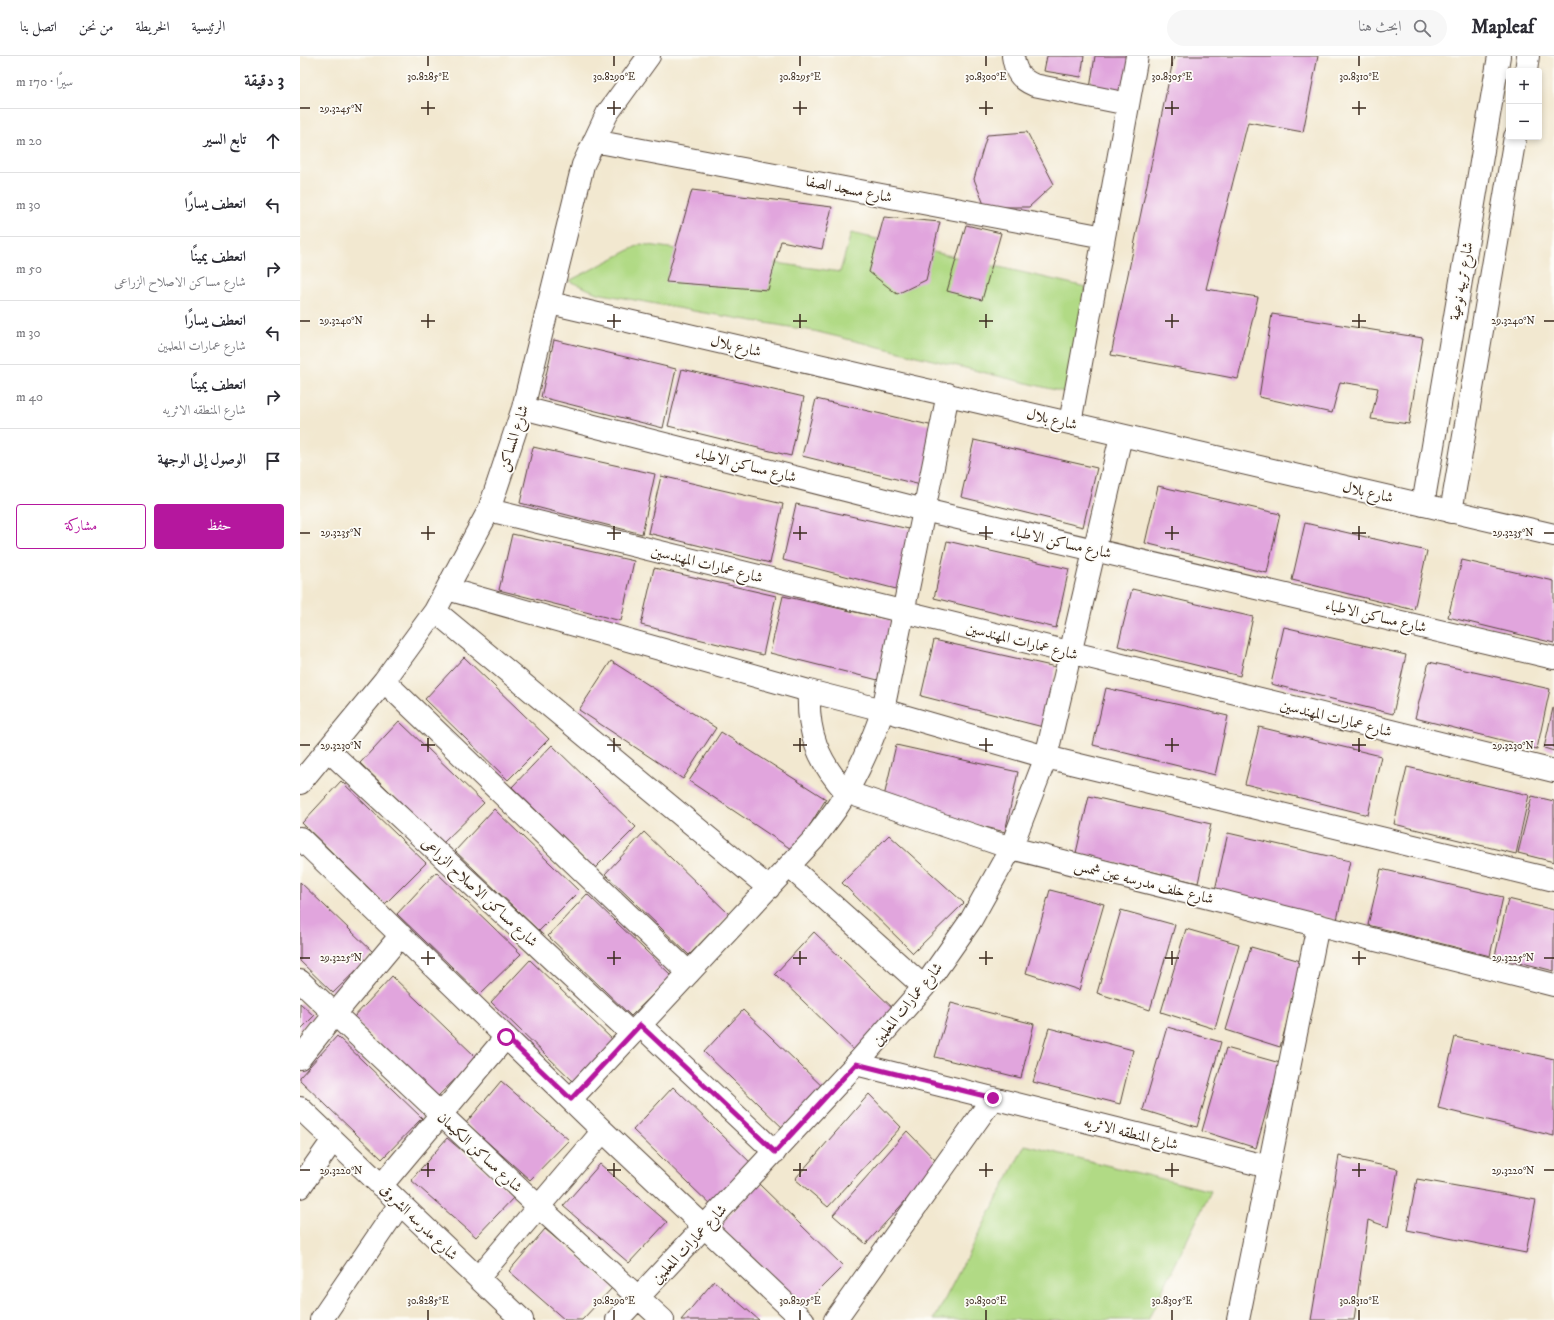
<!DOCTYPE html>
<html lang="ar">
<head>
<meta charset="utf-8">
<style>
  :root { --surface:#fff; --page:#f7f7f7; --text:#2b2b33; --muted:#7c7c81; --line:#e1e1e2; --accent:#b5179e }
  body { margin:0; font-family:"IM FELL DW Pica",Amiri,serif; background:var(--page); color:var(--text); direction:rtl }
  .controls { position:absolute; right:12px; top:12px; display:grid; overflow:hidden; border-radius:4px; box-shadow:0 2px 6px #0003 }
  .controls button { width:36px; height:36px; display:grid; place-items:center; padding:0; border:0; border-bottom:1px solid var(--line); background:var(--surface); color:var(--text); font:20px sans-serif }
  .stop { position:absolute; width:12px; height:12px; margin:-9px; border:3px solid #b5179e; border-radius:50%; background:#fff }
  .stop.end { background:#b5179e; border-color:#fff; box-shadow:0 1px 4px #0008 }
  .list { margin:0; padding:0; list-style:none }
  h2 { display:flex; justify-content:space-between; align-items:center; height:52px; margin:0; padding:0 16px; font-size:17px }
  h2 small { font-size:13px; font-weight:400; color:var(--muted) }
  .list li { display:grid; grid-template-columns:26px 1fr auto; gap:12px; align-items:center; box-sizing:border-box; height:64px; padding:0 16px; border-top:1px solid var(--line) }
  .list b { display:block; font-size:15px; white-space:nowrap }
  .list p { margin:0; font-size:13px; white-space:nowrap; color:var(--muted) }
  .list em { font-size:13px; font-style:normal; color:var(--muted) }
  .actions { display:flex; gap:8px; padding:12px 16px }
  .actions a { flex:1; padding:9px 0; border:1px solid var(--accent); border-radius:4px; text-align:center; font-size:14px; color:var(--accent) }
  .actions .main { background:var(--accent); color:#fff }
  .icon { flex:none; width:22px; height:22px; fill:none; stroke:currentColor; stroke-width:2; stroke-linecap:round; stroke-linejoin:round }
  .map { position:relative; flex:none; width:1254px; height:1264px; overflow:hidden; direction:ltr }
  header { display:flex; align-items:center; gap:24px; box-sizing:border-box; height:56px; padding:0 20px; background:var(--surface); border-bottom:1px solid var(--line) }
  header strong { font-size:19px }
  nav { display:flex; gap:22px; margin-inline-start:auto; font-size:14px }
  .search { width:280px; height:36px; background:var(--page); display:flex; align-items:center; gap:10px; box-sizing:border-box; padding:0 14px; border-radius:22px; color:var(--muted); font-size:15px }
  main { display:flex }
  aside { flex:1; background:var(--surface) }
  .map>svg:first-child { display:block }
  .green { fill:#b1da85; stroke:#768252 }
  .building { fill:#e1a5dd }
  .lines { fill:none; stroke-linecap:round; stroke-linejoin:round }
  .minor-casing { stroke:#564639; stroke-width:24 }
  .minor { stroke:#fff; stroke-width:22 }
  .route { stroke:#b5179e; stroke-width:5 }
  .ticks { fill:none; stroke:#3b2a1e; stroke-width:1.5 }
  .labels { text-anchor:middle; stroke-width:3.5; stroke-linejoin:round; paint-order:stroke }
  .street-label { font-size:15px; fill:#3b2a1e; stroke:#fdfcf7 }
  .ticks-label { font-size:10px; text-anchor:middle; fill:#3b2a1e; stroke:#fdfcf7; stroke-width:3.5; stroke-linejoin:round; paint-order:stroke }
</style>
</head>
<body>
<header>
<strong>Mapleaf</strong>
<div class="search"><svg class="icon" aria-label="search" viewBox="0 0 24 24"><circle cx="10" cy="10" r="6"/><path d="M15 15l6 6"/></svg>ابحث هنا</div>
<nav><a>الرئيسية</a><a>الخريطة</a><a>من نحن</a><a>اتصل بنا</a></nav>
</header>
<main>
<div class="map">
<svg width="1254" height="1264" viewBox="0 0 1254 1264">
  <rect width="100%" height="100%" fill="#fdfcf7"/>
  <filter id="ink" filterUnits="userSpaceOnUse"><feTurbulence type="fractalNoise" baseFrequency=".025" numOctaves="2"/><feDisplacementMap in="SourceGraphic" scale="8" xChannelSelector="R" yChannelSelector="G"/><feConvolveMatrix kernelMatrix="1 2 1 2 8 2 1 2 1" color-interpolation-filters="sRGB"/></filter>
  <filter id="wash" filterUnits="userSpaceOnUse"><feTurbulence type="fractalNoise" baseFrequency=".012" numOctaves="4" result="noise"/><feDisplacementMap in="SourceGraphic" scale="16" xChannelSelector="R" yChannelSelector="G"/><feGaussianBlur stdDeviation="0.9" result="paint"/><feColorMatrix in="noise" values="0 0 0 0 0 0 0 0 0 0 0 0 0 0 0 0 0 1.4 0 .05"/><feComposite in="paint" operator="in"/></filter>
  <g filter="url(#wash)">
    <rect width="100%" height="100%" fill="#f2e8d0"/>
    <!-- green -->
    <path class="green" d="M551,177L786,231L768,337L514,275L399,256L297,237L269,225L341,188L540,216Z
      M725,1089L911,1135L848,1264H634Z"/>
    <g id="blocks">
      <!-- building -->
      <path class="building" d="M747,0H784L781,21L744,15Z
        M795,0H834L826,45L789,39Z
        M874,0H1018L1003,76L948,66L906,233L958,241L938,323L811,299Z
        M727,76L754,128L729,151H685L674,123L687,79Z
        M392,134L532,151L522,193L481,185L468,234L366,226Z
        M584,161L640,166L626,224L597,238L569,216Z
        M666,169L701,177L682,244L647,235Z
        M972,258L1123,282L1109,368L1071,363L1078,332L1040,326L1032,357L959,341Z
        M254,284L376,313L363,372L241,341Z
        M382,313L504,341L491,400L368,370Z
        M516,343L638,371L625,430L502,400Z
        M674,384L797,412L783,471L661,441Z
        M233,391L355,418L342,478L220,447Z
        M361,420L483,448L470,507L348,477Z
        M858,430L980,458L967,517L845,487Z
        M496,448L618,475L604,535L483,504Z
        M1005,467L1127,495L1114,554L992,524Z
        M212,478L334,505L321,565L199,534Z
        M647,485L769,513L756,572L634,542Z
        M1162,504L1254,525V587L1148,561Z
        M354,512L476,540L463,599L341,569Z
        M832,533L953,561L940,620L818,590Z
        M483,540L591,564L578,624L470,597Z
        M984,571L1106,599L1093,658L971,628Z
        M634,584L756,611L743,671L621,640Z
        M164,601L249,683L208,724L125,643Z
        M311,605L416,672L383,723L279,654Z
        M1129,606L1250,633L1237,693L1115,662Z
        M806,632L928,660L915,719L793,689Z
        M1253,652H1254V695L1244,692Z
        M99,665L184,747L143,787L60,707Z
        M959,671L1081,700L1068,759L945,728Z
        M421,676L526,743L494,795L389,725Z
        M252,689L336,771L295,812L212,731Z
        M596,689L718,716L705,776L583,745Z
        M1107,711L1229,739L1216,798L1094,768Z
        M41,725L126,807L85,848L2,767Z
        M789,740L911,768L898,827L776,797Z
        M1232,740L1254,745V806L1218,797Z
        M194,753L279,835L239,875L155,795Z
        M344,776L429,858L389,899L305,818Z
        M928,777L1050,805L1037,864L915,834Z
        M589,779L664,847L613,897L542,827Z
        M1081,813L1203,841L1190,900L1068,869Z
        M136,816L221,898L180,938L97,858Z
        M0,826L74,897L33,937L0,905Z
        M750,834L804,848L779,934L726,917Z
        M287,838L372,920L331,960L248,880Z
        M1208,843L1254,854V915L1195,900Z
        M821,854L875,869L850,954L797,937Z
        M886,873L939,888L915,973L861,956Z
        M514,876L599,958L558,998L475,918Z
        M951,891L1004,906L980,991L926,974Z
        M230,904L315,986L275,1027L191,946Z
        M92,920L177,1002L136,1042L53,962Z
        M0,947L14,960L0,974Z
        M651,947L734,968L721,1022L635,1001Z
        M443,954L528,1036L487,1076L404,996Z
        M867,971L921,986L897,1071L843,1054Z
        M749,972L833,994L820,1048L733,1026Z
        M37,980L122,1062L82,1103L0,1024V1021Z
        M1155,981L1254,1003V1080L1138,1052Z
        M926,992L980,1007L956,1092L902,1075Z
        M201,1025L269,1084L230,1124L166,1067Z
        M373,1031L457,1113L416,1154L333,1074Z
        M569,1038L601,1071L528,1151L495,1123Z
        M607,1075L639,1108L566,1188L533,1159Z
        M147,1082L215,1140L176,1181L111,1124Z
        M1039,1100L1098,1113L1088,1171L1068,1164L1054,1264H1011Z
        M300,1108L367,1166L329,1207L263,1150Z
        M1117,1123L1236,1144L1226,1197L1107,1174Z
        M459,1128L543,1210L503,1250L419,1170Z
        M245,1173L313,1231L282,1264H265L209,1215Z
        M414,1225L459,1264H381Z"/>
    </g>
  </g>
  <g filter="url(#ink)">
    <use href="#blocks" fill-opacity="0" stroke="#564639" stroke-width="1"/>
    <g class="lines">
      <!-- minor casing -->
      <g class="minor-casing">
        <path id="minor" d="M713,0C715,15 720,23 734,29L828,48
          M1226,15L1228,0
          M294,85L804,181
          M250,247L1254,479
          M223,352L624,454L1254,602
          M770,367L837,0
          M1123,449L1199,0
          M189,454L1254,715
          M1151,456L1215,81
          M147,533L509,635L583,654L746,701L1254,824
          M135,555L469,832
          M84,625L389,917
          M509,635C507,677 518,705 546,736L711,792L1254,929
          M28,694L332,978
          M0,727L84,625L135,555L189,454L223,352L283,109L307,58L349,0
          M0,782L303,1075L503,1264
          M489,810L624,931
          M0,925L239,1151L363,1264
          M340,969L475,1096
          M0,1002L35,958L101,879
          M556,1008L969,1111
          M271,1043L514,783C521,773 529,763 536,753C557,722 571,688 583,654L648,338
          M0,1052L222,1264
          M81,1130L206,981
          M0,1131L33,1084
          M178,1222L303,1075
          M21,1264L100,1148
          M317,1264L556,1008L624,931L671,864L711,792L746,701L821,380
          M535,1264L693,1042
          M938,1264L1018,869"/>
      </g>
      <!-- minor -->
      <use href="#minor" class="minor"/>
    </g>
  </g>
  <g class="lines" filter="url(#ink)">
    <!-- route -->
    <path class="route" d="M206,981L271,1043L340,969L475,1096L556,1008L693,1042"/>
  </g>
  <!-- ticks -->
  <path class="ticks" d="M128,0V10M314,0V10M500,0V10M686,0V10M872,0V10M1059,0V10M128,45V59M314,45V59M500,45V59M686,45V59M872,45V59M1059,45V59M0,52H10M121,52H135M307,52H321M493,52H507M679,52H693M865,52H879M1052,52H1066M128,258V272M314,258V272M500,258V272M686,258V272M872,258V272M1059,258V272M0,265H10M121,265H135M307,265H321M493,265H507M679,265H693M865,265H879M1052,265H1066M1244,265H1254M128,470V484M314,470V484M500,470V484M686,470V484M872,470V484M1059,470V484M0,477H10M121,477H135M307,477H321M493,477H507M679,477H693M865,477H879M1052,477H1066M1244,477H1254M128,682V696M314,682V696M500,682V696M686,682V696M872,682V696M1059,682V696M0,689H10M121,689H135M307,689H321M493,689H507M679,689H693M865,689H879M1052,689H1066M1244,689H1254M128,895V909M314,895V909M500,895V909M686,895V909M872,895V909M1059,895V909M0,902H10M121,902H135M307,902H321M493,902H507M679,902H693M865,902H879M1052,902H1066M1244,902H1254M128,1107V1121M314,1107V1121M500,1107V1121M686,1107V1121M872,1107V1121M1059,1107V1121M0,1114H10M121,1114H135M307,1114H321M493,1114H507M679,1114H693M865,1114H879M1052,1114H1066M1244,1114H1254M128,1254V1264M314,1254V1264M500,1254V1264M686,1254V1264M872,1254V1264M1059,1254V1264"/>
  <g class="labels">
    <!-- street labels -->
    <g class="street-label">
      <text transform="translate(549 133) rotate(11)" y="5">شارع مسجد الصفا</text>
      <text transform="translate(1161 225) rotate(-80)" y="5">شارع تربيه نوعية</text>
      <text transform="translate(436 290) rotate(13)" y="5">شارع بلال</text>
      <text transform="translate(752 363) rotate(13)" y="5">شارع بلال</text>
      <text transform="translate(213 382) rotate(-72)" y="5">شارع المساكن</text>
      <text transform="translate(446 409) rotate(14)" y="5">شارع مساكن الاطباء</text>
      <text transform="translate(1068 436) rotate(13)" y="5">شارع بلال</text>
      <text transform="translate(761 486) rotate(13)" y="5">شارع مساكن الاطباء</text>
      <text transform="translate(407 508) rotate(14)" y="5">شارع عمارات المهندسين</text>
      <text transform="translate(1076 560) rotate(13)" y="5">شارع مساكن الاطباء</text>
      <text transform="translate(722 585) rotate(14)" y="5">شارع عمارات المهندسين</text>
      <text transform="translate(1036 662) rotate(14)" y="5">شارع عمارات المهندسين</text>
      <text transform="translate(844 826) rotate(14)" y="5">شارع خلف مدرسه عين شمس</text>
      <text transform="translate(180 836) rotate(43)" y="5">شارع مساكن الاصلاح الزراعى</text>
      <text transform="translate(607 948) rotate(-51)" y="5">شارع عمارات المعلمين</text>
      <text transform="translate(831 1077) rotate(14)" y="5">شارع المنطقه الاثريه</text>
      <text transform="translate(180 1096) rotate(43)" y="5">شارع مساكن الكيمان</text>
      <text transform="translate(119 1166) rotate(44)" y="5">شارع مدرسه الشروق</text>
      <text transform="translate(389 1188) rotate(-47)" y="5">شارع عمارات المعلمين</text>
    </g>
  </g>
  <g class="ticks-label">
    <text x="128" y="24">30.8285°E</text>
    <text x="314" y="24">30.8290°E</text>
    <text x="500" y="24">30.8295°E</text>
    <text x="686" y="24">30.8300°E</text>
    <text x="872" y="24">30.8305°E</text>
    <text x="1059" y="24">30.8310°E</text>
    <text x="41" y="56">29.3245°N</text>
    <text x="41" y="268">29.3240°N</text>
    <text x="1213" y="268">29.3240°N</text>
    <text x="41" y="480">29.3235°N</text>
    <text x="1213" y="480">29.3235°N</text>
    <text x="41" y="693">29.3230°N</text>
    <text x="1213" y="693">29.3230°N</text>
    <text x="41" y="905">29.3225°N</text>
    <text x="1213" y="905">29.3225°N</text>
    <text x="41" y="1118">29.3220°N</text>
    <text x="1213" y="1118">29.3220°N</text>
    <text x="128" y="1248">30.8285°E</text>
    <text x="314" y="1248">30.8290°E</text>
    <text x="500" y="1248">30.8295°E</text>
    <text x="686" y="1248">30.8300°E</text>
    <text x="872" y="1248">30.8305°E</text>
    <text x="1059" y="1248">30.8310°E</text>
  </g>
</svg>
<div class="controls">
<button>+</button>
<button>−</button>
</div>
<div class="stop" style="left:206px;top:981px"></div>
<div class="stop end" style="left:693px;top:1042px"></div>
</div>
<aside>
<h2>3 دقيقة<small>سيرًا · 170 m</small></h2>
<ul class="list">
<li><svg class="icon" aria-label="ahead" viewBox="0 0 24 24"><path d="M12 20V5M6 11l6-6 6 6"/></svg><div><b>تابع السير</b></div><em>20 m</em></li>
<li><svg class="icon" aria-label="left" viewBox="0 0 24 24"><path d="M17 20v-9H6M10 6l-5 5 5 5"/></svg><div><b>انعطف يسارًا</b></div><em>30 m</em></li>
<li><svg class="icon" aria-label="right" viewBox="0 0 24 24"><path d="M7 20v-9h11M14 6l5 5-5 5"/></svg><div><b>انعطف يمينًا</b><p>شارع مساكن الاصلاح الزراعى</p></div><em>50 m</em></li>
<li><svg class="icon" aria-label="left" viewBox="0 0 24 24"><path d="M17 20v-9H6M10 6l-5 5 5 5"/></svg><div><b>انعطف يسارًا</b><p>شارع عمارات المعلمين</p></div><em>30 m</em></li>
<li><svg class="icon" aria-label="right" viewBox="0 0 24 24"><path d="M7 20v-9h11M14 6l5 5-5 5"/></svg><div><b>انعطف يمينًا</b><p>شارع المنطقه الاثريه</p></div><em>40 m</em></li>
<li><svg class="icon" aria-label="arrive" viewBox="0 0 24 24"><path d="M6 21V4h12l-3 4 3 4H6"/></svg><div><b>الوصول إلى الوجهة</b></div></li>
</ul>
<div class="actions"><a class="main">حفظ</a><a>مشاركة</a></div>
</aside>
</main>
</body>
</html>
